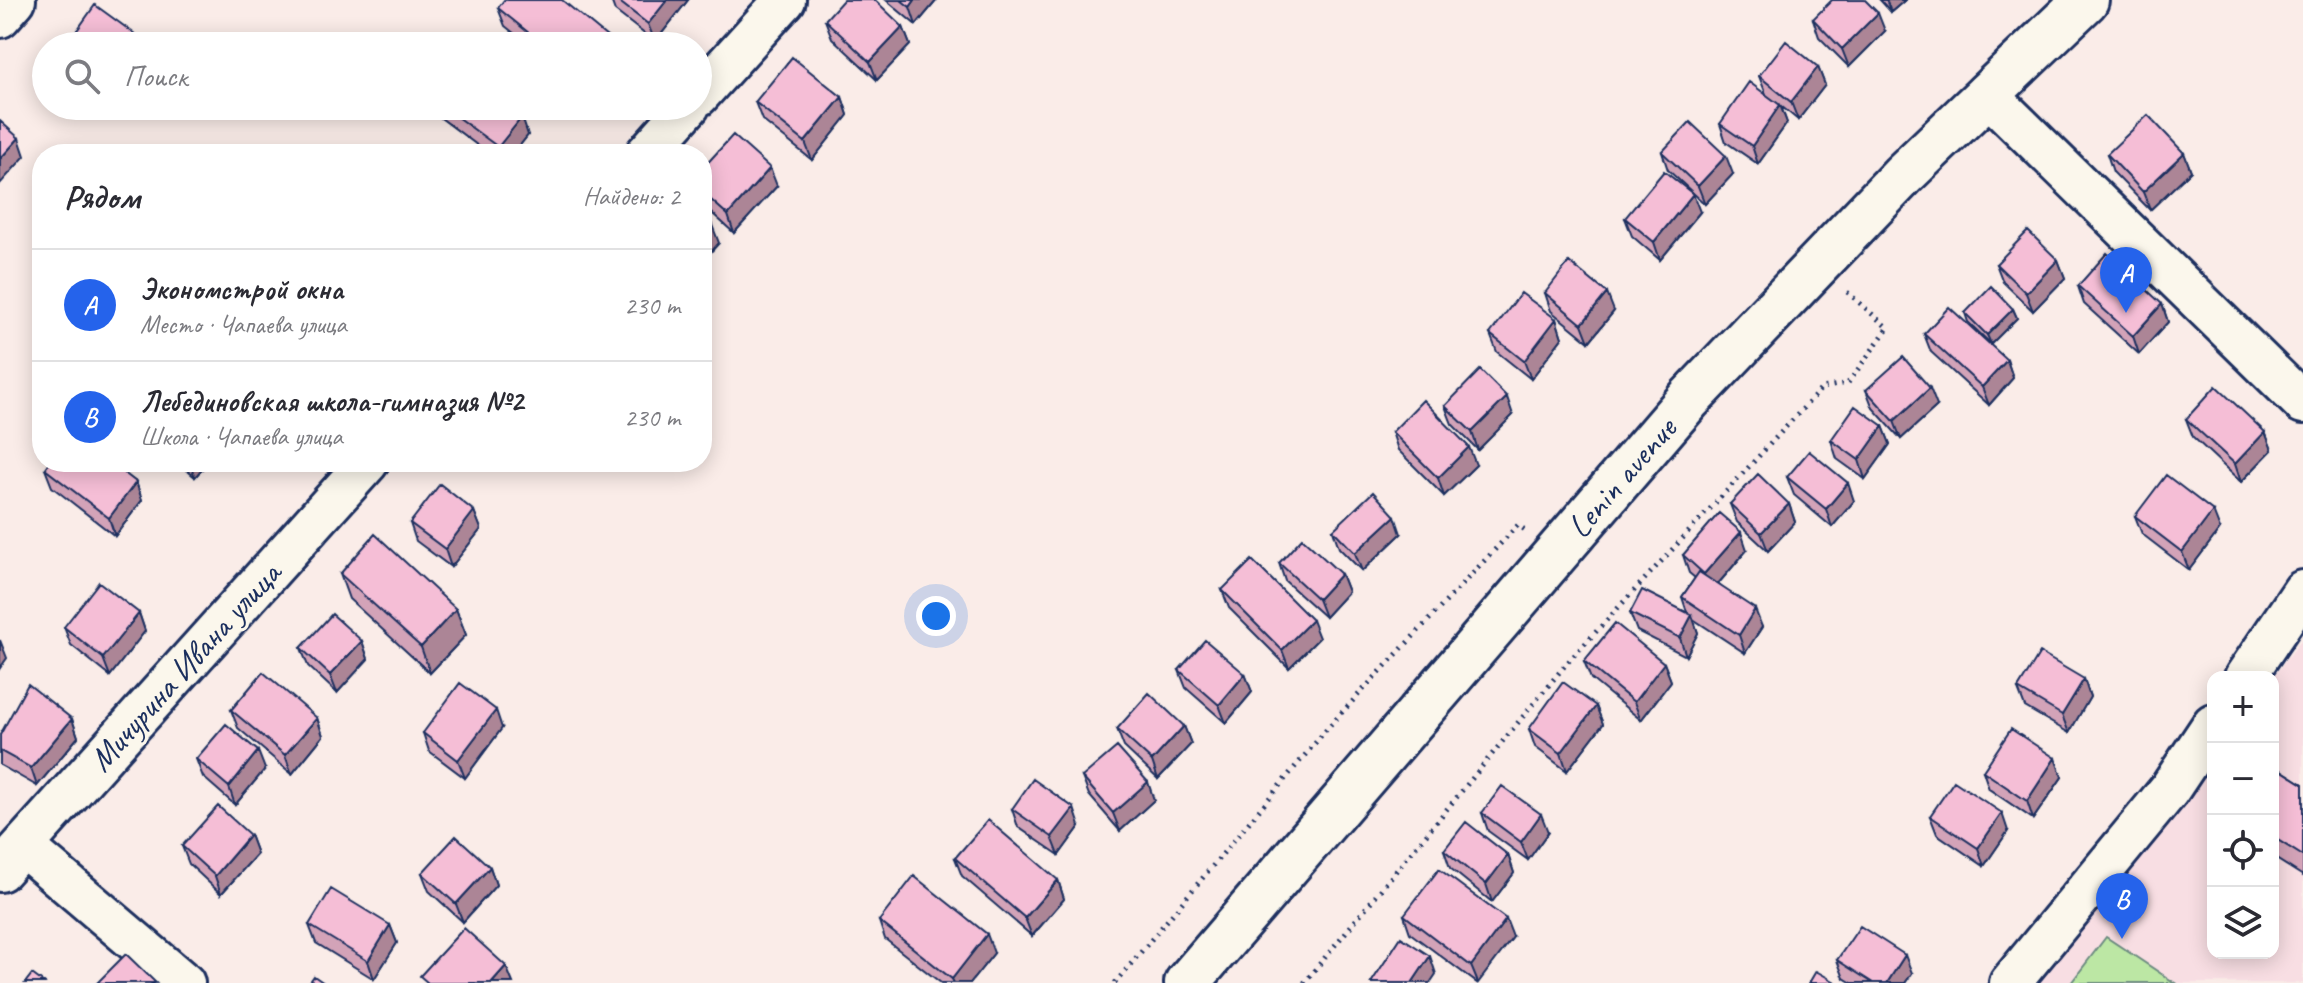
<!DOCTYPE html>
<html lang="ru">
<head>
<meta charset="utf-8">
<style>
  :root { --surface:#fff; --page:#f7f7f7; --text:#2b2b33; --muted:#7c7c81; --line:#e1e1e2; --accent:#2563eb }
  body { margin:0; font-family:Caveat,sans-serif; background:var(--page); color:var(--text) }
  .controls { position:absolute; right:24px; bottom:24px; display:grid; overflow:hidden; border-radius:16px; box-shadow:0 4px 20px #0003 }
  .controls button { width:72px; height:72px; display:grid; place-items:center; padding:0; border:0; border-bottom:2px solid var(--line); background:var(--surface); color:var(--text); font:40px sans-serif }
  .you { position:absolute; left:936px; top:616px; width:28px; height:28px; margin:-20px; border:6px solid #fff; border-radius:50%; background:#1a73e8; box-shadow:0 0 0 12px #1a73e833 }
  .badge { display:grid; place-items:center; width:52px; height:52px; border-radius:50%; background:var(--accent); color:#fff; font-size:26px; font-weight:700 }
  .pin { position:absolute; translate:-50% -66px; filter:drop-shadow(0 2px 4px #0008) }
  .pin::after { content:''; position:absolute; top:42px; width:28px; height:24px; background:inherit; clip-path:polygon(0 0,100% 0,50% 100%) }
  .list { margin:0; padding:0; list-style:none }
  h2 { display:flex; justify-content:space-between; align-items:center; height:104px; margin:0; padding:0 32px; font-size:34px }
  h2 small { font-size:26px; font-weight:400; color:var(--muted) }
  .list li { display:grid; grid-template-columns:52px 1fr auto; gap:24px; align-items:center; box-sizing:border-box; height:112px; padding:0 32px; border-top:2px solid var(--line) }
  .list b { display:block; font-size:30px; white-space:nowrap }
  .list p { margin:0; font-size:26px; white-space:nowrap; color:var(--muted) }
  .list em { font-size:26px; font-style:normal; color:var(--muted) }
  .icon { flex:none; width:44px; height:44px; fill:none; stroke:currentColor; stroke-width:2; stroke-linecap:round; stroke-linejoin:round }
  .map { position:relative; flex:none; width:2303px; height:983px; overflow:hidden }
  .search { position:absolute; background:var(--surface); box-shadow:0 4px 20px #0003; left:32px; top:32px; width:680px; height:88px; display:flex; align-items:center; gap:20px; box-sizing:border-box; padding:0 28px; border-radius:44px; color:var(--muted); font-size:30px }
  .panel { position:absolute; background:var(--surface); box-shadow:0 4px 20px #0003; left:32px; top:144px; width:680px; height:328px; border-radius:32px }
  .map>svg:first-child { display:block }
  .built { fill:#f8dee3 }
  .green { fill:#bce7a4; stroke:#6c8b81; stroke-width:2 }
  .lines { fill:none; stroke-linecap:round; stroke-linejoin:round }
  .street-casing { stroke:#1b2f5e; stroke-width:46 }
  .secondary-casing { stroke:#1b2f5e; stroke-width:50 }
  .path { stroke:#1b2f5e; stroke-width:5; stroke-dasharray:2 6; stroke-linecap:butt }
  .street { stroke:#fbf7ec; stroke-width:40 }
  .secondary { stroke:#fbf7ec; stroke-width:44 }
  .wall { fill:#d3a3b8; stroke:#1b2f5e; stroke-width:2 }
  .shaded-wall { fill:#ac8596; stroke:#1b2f5e; stroke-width:2 }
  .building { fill:#f5bed6; stroke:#1b2f5e; stroke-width:2 }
  .labels { text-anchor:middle; stroke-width:6; stroke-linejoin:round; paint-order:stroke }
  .street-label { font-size:34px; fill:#1b2f5e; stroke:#fbf7ec }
</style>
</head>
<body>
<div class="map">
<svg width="2303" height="983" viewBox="0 0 2303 983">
  <rect width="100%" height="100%" fill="#faece8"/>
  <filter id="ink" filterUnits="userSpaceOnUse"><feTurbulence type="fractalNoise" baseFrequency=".0125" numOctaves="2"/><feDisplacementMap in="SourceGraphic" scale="16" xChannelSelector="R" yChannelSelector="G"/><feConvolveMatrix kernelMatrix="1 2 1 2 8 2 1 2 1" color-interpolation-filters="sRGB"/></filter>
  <g filter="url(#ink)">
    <!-- built -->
    <path class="built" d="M2303,638V983H2038L2213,756V953H2273V677Z"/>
    <!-- green -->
    <path class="green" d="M2106,937L2175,983H2071Z"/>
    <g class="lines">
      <!-- street casing -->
      <g class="street-casing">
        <path id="street" d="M0,17L15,0
          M1986,93L2303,403
          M698,96L785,0
          M646,154L689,106
          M2245,677L2303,591
          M23,846L184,983
          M0,871L368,462
          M2010,983L2169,790L2213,724"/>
      </g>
      <!-- secondary casing -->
      <g class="secondary-casing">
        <path id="secondary" d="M1187,983L1689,399L1903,175L2086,0"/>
      </g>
      <!-- path -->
      <path class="path" d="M1115,983L1331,724L1518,525L1525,530
        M1304,983L1567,663L1822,388L1848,383L1888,328L1846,291"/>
      <!-- street -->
      <use href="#street" class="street"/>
      <!-- secondary -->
      <use href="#secondary" class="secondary"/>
    </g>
    <!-- wall -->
    <path class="wall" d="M611,0H688L655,42L615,11Z
      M886,0H937L916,25Z
      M1880,0H1905L1891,12Z
      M498,8L618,46H530L505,26Z
      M1813,19L1885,31L1849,67L1819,37Z
      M825,20L903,27L910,45L877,80L832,38Z
      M1818,67L1825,85L1798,120L1781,106L1787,123L1758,164L1726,142L1720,124L1766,94L1759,76Z
      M842,97L848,115L812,160L762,120L755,102Z
      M436,106H507L528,135L513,154H489L441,118Z
      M1662,152L1733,174L1705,204L1668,170Z
      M2184,153L2191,171L2150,210L2113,172L2107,154Z
      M702,169L777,186L734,233L702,204Z
      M1700,212L1660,260L1632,236L1625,218Z
      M2058,260L2065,278L2033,311L2003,282L1996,264Z
      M2078,286L2162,304L2168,322L2139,354L2084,304Z
      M1545,293L1614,311L1589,342L1551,311Z
      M2013,309L2017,318L1991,344L1968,322L1965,313Z
      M1556,319L1562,338L1531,379L1497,352L1490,334Z
      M1924,334L2007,360L2013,378L1989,405L1931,352Z
      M1866,390L1937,406L1901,439L1873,408Z
      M1445,406L1513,415L1478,450L1452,424Z
      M2186,419L2265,432L2272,450L2241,482L2193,437Z
      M1883,426L1890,444L1865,479L1837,459L1831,440Z
      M1392,432L1476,465L1444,496L1398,450Z
      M177,462H208L195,477Z
      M45,469L136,482L142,500L115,536L52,487Z
      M1787,477L1854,501L1832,527L1794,495Z
      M1730,504H1789L1795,522L1768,551L1737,522Z
      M474,511L481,529L451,567L416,541L410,523Z
      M2135,516L2220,529L2189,570L2142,534Z
      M1333,530L1401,534L1362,571L1339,548Z
      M1747,550L1718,584L1762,627L1745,653L1693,619L1698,633L1686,656L1637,631L1630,613L1687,612L1682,597L1695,578L1689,573L1683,555Z
      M1279,563L1341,574L1348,592L1325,617L1285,581Z
      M340,574L456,609L466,635L430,673L349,599Z
      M1222,590L1319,638L1289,668L1229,608Z
      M139,613L145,631L110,676L71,645L64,627Z
      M362,641L368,659L337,693L308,666L301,648Z
      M1584,661L1664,663L1671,681L1641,720L1591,679Z
      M1179,670L1245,674L1252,692L1226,723L1186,688Z
      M2084,679L2090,697L2069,733L2025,707L2018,689Z
      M1596,706L1603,724L1567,771L1535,747L1529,729Z
      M231,710L317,718L323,736L292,774L238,728Z
      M72,719L78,737L37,786L0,765V735Z
      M1184,726L1191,744L1158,779L1124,747L1117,729Z
      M502,728L465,778L429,751L423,733Z
      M196,759L265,769L235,805L203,777Z
      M2273,765L2303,784V876L2273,857Z
      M1983,771L2062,777L2033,819L1989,789Z
      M1082,777L1154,800L1120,831L1089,795Z
      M1012,809L1080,826L1059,855L1018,827Z
      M1482,813L1548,832L1528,860L1488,831Z
      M1930,816L2008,831L1984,866L1937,834Z
      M250,835L257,854L221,894L189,864L182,846Z
      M1444,850L1508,855L1514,873L1492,902L1450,868Z
      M955,858L1058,880L1064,899L1032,936L962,876Z
      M490,867L496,885L463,922L429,891L422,873Z
      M1404,915L1513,937L1477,983L1410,933Z
      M879,921L994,953L970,983H941L885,939Z
      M309,925H390L397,943L374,979L316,943Z
      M1837,960L1912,973L1905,983H1852L1844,978Z"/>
    <!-- shaded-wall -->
    <path class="shaded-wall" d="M667,0H688L655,42L648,24Z
      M915,0H937L916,25L910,7Z
      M1886,0H1905L1891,12Z
      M1878,13L1885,31L1849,67L1842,49Z
      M903,27L910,45L877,80L870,62Z
      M139,37L143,46H133Z
      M1818,67L1825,85L1798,120L1791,102Z
      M842,97L848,115L812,160L805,142Z
      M1780,105L1787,123L1758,164L1752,146Z
      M522,117L528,135L513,154H500L498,147Z
      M19,138L25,156L0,184V159Z
      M2184,153L2191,171L2150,210L2143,192Z
      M1726,156L1733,174L1705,204L1698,186Z
      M770,168L777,186L734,233L728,215Z
      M1693,194L1700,212L1660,260L1654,242Z
      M712,225L719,243L702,262V237Z
      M2058,260L2065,278L2033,311L2026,293Z
      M1607,293L1614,311L1589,342L1582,324Z
      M2162,304L2168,322L2139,354L2133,336Z
      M2013,309L2017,318L1991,344L1987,335Z
      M1556,319L1562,338L1531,379L1524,361Z
      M2007,360L2013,378L1989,405L1982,387Z
      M1930,388L1937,406L1901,439L1894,421Z
      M1507,397L1513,415L1478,450L1472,432Z
      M1883,426L1890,444L1865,479L1859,460Z
      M2265,432L2272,450L2241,482L2235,464Z
      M1469,447L1476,465L1444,496L1438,478Z
      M189,462H208L195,477Z
      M136,482L142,500L115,536L109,518Z
      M1848,483L1854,501L1832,527L1826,509Z
      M1789,504L1795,522L1768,551L1761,533Z
      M474,511L481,529L451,567L445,549Z
      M2213,511L2220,529L2189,570L2182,552Z
      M1395,516L1401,534L1362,571L1355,553Z
      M1741,532L1747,550L1711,592L1704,574Z
      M1341,574L1348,592L1325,617L1318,599Z
      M456,609L466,635L430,673L421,647Z
      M1755,609L1762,627L1745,653L1739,635Z
      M139,613L145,631L110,676L103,658Z
      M1692,615L1698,633L1686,656L1680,638Z
      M1312,620L1319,638L1289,668L1282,650Z
      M0,640L7,658L0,668Z
      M362,641L368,659L337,693L330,675Z
      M1664,663L1671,681L1641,720L1634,702Z
      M1245,674L1252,692L1226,723L1219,705Z
      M2084,679L2090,697L2069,733L2062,715Z
      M1596,706L1603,724L1567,771L1561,753Z
      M496,710L502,728L465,778L458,760Z
      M317,718L323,736L292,774L285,755Z
      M72,719L78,737L37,786L31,768Z
      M1184,726L1191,744L1158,779L1152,761Z
      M258,751L265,769L235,805L229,787Z
      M2055,758L2062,777L2033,819L2027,801Z
      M1148,782L1154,800L1120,831L1113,813Z
      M1074,808L1080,826L1059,855L1052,837Z
      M2002,813L2008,831L1984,866L1978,848Z
      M1541,814L1548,832L1528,860L1521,842Z
      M250,835L257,854L221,894L215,876Z
      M1508,855L1514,873L1492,902L1486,884Z
      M490,867L496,885L463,922L456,904Z
      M1058,880L1064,899L1032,936L1025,918Z
      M1506,919L1513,937L1478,983L1471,966Z
      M390,925L397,943L374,979L368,961Z
      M987,934L994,953L970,983H954L952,979Z
      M1905,955L1912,973L1905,983H1887Z
      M1430,956L1436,974L1430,983H1412Z
      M506,966L513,983H491Z"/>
    <!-- building -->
    <path class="building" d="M504,0H562L618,46H545L498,8Z
      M617,0H667L648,24Z
      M843,0H875L903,27L870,62L825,20Z
      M901,0H915L910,7Z
      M1832,0H1865L1878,13L1842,49L1813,19Z
      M95,5L139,37L133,46H66Z
      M1786,41L1818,67L1791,102L1759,76Z
      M792,57L842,97L805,142L755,102Z
      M1749,82L1780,105L1752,146L1720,124Z
      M442,106H507L522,117L498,147Z
      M2148,115L2184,153L2143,192L2107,154Z
      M0,121L19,138L0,159Z
      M1690,122L1726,156L1698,186L1662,152Z
      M733,135L770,168L728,215L702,192V169Z
      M1664,171L1693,194L1654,242L1625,218Z
      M702,216L712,225L702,237Z
      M2028,231L2058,260L2026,293L1996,264Z
      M2107,253L2162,304L2133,336L2078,286Z
      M1569,262L1607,293L1582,324L1545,293Z
      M1991,286L2013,309L1987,335L1965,313Z
      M1521,293L1556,319L1524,361L1490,334Z
      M1949,307L2007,360L1982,387L1924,334Z
      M1903,357L1930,388L1894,421L1866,390Z
      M1480,370L1507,397L1472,432L1445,406Z
      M2216,386L2265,432L2235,464L2186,419Z
      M1423,400L1469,447L1438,478L1392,432Z
      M1855,406L1883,426L1859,460L1831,440Z
      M1809,451L1848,483L1826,509L1787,477Z
      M50,462H110L136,482L109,518L45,469Z
      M1758,474L1789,504L1761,533L1730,504Z
      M2166,475L2213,511L2182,552L2135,516Z
      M440,484L474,511L445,549L410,523Z
      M1373,492L1395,516L1355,553L1333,530Z
      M1719,513L1741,532L1704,574L1683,555Z
      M375,534L456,609L421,647L340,574Z
      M1302,538L1341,574L1318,599L1279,563Z
      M1252,560L1312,620L1282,650L1222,590Z
      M1699,572L1755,609L1739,635L1682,597Z
      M99,582L139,613L103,658L64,627Z
      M1642,590L1692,615L1680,638L1630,613Z
      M332,614L362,641L330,675L301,648Z
      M1615,623L1664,663L1634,702L1584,661Z
      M1205,640L1245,674L1219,705L1179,670Z
      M2040,653L2084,679L2062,715L2018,689Z
      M263,672L317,718L285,755L231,710Z
      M1563,682L1596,706L1561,753L1529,729Z
      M460,683L496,710L458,760L423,733Z
      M28,684L72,719L31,768L0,751V735Z
      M1149,693L1184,726L1152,761L1117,729Z
      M226,724L258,751L229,787L196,759Z
      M2011,729L2055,758L2027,801L1983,771Z
      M1117,747L1148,782L1113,813L1082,777Z
      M2273,765L2303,784V856L2273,837Z
      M1033,779L1074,808L1052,837L1012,809Z
      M1954,781L2002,813L1978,848L1930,816Z
      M1502,786L1541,814L1521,842L1482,813Z
      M218,806L250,835L215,876L182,846Z
      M988,820L1058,880L1025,918L955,858Z
      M1466,822L1508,855L1486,884L1444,850Z
      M456,836L490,867L456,904L422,873Z
      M1439,869L1506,919L1471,966L1404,915Z
      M914,876L987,934L952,979L879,921Z
      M331,889L390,925L368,961L309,925Z
      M1860,926L1905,955L1887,983H1873L1837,960Z
      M464,928L506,966L491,983H428L420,976Z
      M1401,937L1430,956L1412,983H1371Z
      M126,954L156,983H97Z
      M1816,971L1837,983H1809Z
      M32,974L44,983H25Z
      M314,976L324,983H309Z"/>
  </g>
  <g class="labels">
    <!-- street labels -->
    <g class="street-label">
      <text transform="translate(1621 477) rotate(-49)" y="12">Lenin avenue</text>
      <text transform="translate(184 666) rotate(-48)" y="12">Мичурина Ивана улица</text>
    </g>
  </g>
</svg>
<div class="controls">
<button>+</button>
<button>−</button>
<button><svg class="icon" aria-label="locate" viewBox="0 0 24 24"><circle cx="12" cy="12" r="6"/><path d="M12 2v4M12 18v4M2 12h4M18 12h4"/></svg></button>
<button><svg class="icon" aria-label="layers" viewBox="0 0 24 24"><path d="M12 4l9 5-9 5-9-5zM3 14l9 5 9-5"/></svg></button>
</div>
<div class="you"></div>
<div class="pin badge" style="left:2126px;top:313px">A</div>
<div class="pin badge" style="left:2122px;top:939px">B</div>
<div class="search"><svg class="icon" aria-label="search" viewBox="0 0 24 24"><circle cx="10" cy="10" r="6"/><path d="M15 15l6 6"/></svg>Поиск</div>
<section class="panel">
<h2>Рядом<small>Найдено: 2</small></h2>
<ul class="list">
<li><span class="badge">A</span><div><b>Экономстрой окна</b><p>Место · Чапаева улица</p></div><em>230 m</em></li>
<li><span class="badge">B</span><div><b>Лебединовская школа-гимназия №2</b><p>Школа · Чапаева улица</p></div><em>230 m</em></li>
</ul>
</section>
</div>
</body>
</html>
